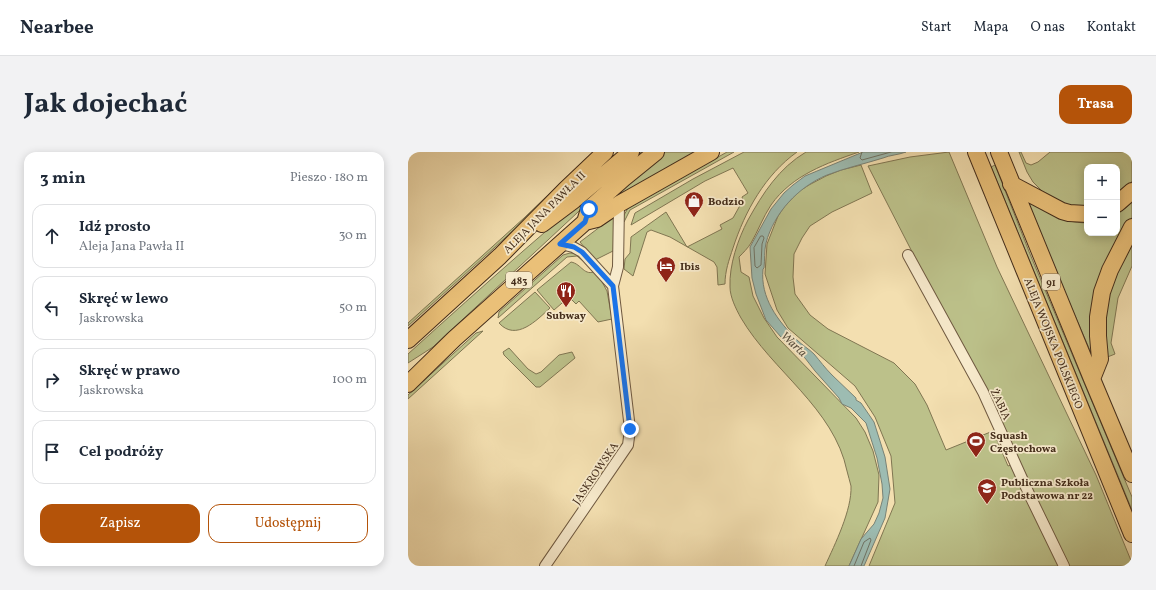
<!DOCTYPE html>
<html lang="pl">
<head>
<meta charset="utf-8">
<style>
  :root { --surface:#fff; --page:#f2f2f3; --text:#1f2937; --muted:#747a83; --line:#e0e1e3; --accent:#b45309 }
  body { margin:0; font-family:Vollkorn,serif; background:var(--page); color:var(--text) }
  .controls { position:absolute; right:12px; top:12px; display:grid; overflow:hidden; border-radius:8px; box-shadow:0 2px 10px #0003 }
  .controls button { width:36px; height:36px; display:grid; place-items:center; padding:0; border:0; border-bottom:1px solid var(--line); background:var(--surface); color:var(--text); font:20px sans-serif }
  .stop { position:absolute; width:12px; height:12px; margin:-9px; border:3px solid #1a73e8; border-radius:50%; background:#fff }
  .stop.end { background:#1a73e8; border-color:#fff; box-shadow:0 1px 4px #0008 }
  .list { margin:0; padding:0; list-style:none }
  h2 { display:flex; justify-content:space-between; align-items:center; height:52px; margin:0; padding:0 16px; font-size:17px }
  h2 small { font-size:13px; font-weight:400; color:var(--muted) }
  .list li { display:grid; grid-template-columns:26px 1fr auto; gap:12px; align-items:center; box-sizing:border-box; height:64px; margin:0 8px 8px; padding:0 8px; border:1px solid var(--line); border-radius:12px }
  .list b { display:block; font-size:15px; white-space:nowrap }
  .list p { margin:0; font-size:13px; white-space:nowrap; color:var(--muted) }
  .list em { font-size:13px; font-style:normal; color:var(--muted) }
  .actions { display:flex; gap:8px; padding:12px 16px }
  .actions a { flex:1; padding:9px 0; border:1px solid var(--accent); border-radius:12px; text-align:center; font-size:14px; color:var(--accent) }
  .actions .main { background:var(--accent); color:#fff }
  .icon { flex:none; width:22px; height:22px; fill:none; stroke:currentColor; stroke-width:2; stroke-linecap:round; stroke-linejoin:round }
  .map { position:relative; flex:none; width:724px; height:414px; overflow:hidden; border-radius:12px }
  header { display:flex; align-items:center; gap:24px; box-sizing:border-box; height:56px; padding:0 20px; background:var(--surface); border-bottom:1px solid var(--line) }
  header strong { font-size:19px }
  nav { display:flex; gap:22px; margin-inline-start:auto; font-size:14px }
  .intro { display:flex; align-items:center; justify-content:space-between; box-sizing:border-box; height:96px; padding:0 24px }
  h1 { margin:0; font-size:28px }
  .button { padding:10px 18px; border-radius:12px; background:var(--accent); color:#fff; font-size:14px; font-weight:700 }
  main { display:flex; gap:24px; padding:0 24px }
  aside { flex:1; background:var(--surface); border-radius:12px; box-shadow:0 2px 10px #0003 }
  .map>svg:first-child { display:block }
  .green { fill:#bcc18a; stroke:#807652 }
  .water { fill:#9dbcb2; stroke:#798275 }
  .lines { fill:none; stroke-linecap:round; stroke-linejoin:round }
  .shore { stroke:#707466; stroke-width:1 }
  .street-casing { stroke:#6f5940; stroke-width:12 }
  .primary-casing { stroke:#432c1a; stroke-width:18 }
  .street { stroke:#f7eacc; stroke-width:10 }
  .primary { stroke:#eac078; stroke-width:16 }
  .route { stroke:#1a73e8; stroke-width:5 }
  .labels { text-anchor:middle; stroke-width:3.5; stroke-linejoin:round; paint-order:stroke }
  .shield { fill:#f7eacc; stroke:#79654f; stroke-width:1 }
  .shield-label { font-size:10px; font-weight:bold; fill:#432c1a }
  .poi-label { font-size:11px; font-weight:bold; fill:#432c1a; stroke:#f7eacc; text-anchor:start }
  .street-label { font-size:11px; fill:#432c1a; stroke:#f7eacc }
  .water-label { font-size:12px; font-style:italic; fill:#5a5040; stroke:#f7eacc }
</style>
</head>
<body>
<header>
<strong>Nearbee</strong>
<nav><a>Start</a><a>Mapa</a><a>O nas</a><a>Kontakt</a></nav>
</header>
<div class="intro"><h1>Jak dojechać</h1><a class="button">Trasa</a></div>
<main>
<aside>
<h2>3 min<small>Pieszo · 180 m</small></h2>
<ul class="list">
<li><svg class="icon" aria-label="ahead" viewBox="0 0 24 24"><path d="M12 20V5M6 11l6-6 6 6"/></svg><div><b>Idź prosto</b><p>Aleja Jana Pawła II</p></div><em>30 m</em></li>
<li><svg class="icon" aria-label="left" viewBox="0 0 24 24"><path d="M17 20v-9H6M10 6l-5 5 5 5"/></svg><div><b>Skręć w lewo</b><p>Jaskrowska</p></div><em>50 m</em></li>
<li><svg class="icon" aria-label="right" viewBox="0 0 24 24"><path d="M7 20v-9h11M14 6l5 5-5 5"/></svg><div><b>Skręć w prawo</b><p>Jaskrowska</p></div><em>100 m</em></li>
<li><svg class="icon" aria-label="arrive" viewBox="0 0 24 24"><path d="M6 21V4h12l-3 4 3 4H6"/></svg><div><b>Cel podróży</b></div></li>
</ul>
<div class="actions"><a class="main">Zapisz</a><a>Udostępnij</a></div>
</aside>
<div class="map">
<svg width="724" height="414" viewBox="0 0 724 414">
  <rect width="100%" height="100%" fill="#f3dfb0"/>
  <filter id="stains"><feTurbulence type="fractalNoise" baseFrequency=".005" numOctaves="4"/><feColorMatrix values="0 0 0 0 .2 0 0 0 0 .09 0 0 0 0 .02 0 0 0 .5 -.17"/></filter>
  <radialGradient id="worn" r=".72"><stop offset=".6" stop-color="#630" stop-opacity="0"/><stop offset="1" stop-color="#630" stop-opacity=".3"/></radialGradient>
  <!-- green -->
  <path class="green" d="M185,0H188L118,67L0,174V171L116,66Z
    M233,0H237L198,34L25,195L0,211V202C76,133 153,64 233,0Z
    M256,0H289L184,65L241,11Z
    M319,0H326L222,58L216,70L215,65L220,56Z
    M336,0H389C357,23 337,59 325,96C321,108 317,119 317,132L310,133L309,115L306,110L262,85L243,78L239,80L225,124L216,117L217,107L222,101L223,85L258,60L279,95L314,77L312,73L325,66L335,48L334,45L340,41L325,16L297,29L223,73L227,61L285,27Z
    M398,0H451C419,11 384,23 363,53C355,65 350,79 343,91C340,96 335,101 331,105L333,120L341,125L345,144L356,166L369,185L448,266L457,280L465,299L471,323L470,350L441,414H417C427,392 444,358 443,334C442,329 440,324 439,319C426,256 364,219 333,166C328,157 322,145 322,135C321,113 330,87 340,68C355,41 371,16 398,0Z
    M541,0L589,115L688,323L724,411V414H461L487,351L483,304L467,265L447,234L380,176L369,158L357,122L359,92L370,64L376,55L390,40L401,33L418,24L433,18L453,13L464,41L424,60L402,74L394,86L386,102L385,125L387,142L402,163L420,177L486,211L507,232L519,253L538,298L585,279L600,314L612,310L460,14L502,5Z
    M611,0H613L618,11L623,13L630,10L642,0H724V29L709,45V15H679V55L661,54L636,41L625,30L619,20Z
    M587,13L622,102L724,345V358L583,15Z
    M617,43C638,61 651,70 679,71V81H709V61L718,56L724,50V65L696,120L687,210L649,122Z
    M205,65L207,67V98L187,108L172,90Z
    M724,90V114L710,146L703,191L707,202L697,206L695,169L702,137Z
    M162,101C171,101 175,106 180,113L169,104L159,105L90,166L91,160L155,103Z
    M163,110C174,112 176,125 188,119L199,139L204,167L190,170L171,149L168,152L161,145L146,158L129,138Z
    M127,140L142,156C129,168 108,190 91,171Z
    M75,179L0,247V243L68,181Z
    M101,196L120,217L128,222L133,220L151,203L164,200L167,206L132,235H128L96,203L95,200Z"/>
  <!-- water -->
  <path class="water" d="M455,0H498C490,3 482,3 475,6C456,12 437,16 419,23C390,35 366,61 358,91C356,99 357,108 356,116L355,117C352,146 370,169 389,188C394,193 401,197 406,202C412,209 417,216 424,223C432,231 440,238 448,246V248L453,251L466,270L477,305L482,337L477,366L456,414H441L453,387L466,372L471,361L475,346L474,332L469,306L458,271L443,256L434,252L431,246L407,219L397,206L373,185L358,168L348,142L344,126L342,95L363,57L376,41L385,33L397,24Z"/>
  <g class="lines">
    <!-- shore -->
    <path class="shore" d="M454,0L452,6L454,8L483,0
      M353,84H355L356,86L354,92L353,113L349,116L347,114L346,96Z
      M446,414L456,390L462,386L463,388L453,414"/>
    <!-- street casing -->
    <g class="street-casing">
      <path id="street" d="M152,92L165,95L174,100L205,134
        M500,103L575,240L622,344L656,414
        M137,414L220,293L222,277L205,134L210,115L211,52"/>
    </g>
    <!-- primary casing -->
    <g class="primary-casing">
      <path id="primary" d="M568,0L724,382
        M591,0L684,227L724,322
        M603,32L654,59L661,61L679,62
        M709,52L724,39
        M177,70L181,57L216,26L248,0
        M134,72L166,48L223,0
        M0,188L92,104L157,38L197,0
        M684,227L692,207L690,184V165L694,140L702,118L724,75
        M0,232L46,187L177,70L189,67L211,52L303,0"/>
    </g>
    <!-- street -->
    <use href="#street" class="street"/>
    <!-- primary -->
    <use href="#primary" class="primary"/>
  </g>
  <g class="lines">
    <!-- route -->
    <path class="route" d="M181,57L177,70L152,92L166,95L174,100L205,134L222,277"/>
  </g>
  <!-- icons -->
  <defs>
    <g id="shop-pin" transform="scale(1)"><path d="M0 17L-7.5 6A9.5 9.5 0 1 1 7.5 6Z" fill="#8f2418" stroke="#f7eacc"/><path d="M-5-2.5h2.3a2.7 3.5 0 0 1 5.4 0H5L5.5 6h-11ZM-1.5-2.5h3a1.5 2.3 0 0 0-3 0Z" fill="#fff"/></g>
    <g id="hotel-pin" transform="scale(1)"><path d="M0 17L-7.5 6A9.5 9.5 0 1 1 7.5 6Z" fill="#8f2418" stroke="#f7eacc"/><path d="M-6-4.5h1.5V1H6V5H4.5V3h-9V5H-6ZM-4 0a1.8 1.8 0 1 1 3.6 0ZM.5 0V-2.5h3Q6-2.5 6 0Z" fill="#fff"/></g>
    <g id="restaurant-pin" transform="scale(1)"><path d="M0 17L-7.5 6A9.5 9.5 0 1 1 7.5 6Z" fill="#8f2418" stroke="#f7eacc"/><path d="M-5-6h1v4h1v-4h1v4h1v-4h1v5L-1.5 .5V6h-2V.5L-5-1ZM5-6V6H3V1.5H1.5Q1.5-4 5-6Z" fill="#fff"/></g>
    <g id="stadium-pin" transform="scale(1)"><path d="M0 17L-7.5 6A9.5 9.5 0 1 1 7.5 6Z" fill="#8f2418" stroke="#f7eacc"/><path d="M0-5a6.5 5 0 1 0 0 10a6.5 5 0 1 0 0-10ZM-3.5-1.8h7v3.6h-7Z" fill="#fff"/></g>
    <g id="school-pin" transform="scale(1)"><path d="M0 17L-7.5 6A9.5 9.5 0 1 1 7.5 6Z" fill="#8f2418" stroke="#f7eacc"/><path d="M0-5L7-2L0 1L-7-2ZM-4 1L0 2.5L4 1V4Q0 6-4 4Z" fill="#fff"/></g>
  </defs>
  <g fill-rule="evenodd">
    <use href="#shop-pin" x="286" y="49"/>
    <use href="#hotel-pin" x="258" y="114"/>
    <use href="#restaurant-pin" x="158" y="139"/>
    <use href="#stadium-pin" x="568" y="289"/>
    <use href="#school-pin" x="579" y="336"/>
  </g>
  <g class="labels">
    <!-- shield labels -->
    <g class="shield">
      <rect x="98" y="120" width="26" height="16" rx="3"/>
      <rect x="634" y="122" width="18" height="16" rx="3"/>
    </g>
    <g class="shield-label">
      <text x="111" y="132">483</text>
      <text x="643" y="134">91</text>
    </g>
    <!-- poi labels -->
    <g class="poi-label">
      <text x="300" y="53">Bodzio</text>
      <text x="272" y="118">Ibis</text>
      <text x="158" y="167" text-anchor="middle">Subway</text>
      <text x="582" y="287">Squash<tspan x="582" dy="13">Częstochowa</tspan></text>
      <text x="593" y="334">Publiczna Szkoła<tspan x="593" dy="13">Podstawowa nr 22</tspan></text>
    </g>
    <!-- street labels -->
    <g class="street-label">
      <text transform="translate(136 60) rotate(-45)" y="4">ALEJA JANA PAWŁA II</text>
      <text transform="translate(646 191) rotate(68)" y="4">ALEJA WOJSKA POLSKIEGO</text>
      <text transform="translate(593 252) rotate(65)" y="4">ŻABIA</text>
      <text transform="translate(187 321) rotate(-56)" y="4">JASKROWSKA</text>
    </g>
    <!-- water labels -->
    <g class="water-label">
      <text transform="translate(386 192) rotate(43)" y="4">Warta</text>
    </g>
  </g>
  <rect width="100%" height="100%" filter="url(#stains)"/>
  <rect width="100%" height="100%" fill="url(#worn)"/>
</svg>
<div class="controls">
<button>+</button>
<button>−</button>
</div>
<div class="stop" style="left:181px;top:57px"></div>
<div class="stop end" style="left:222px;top:277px"></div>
</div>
</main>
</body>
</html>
